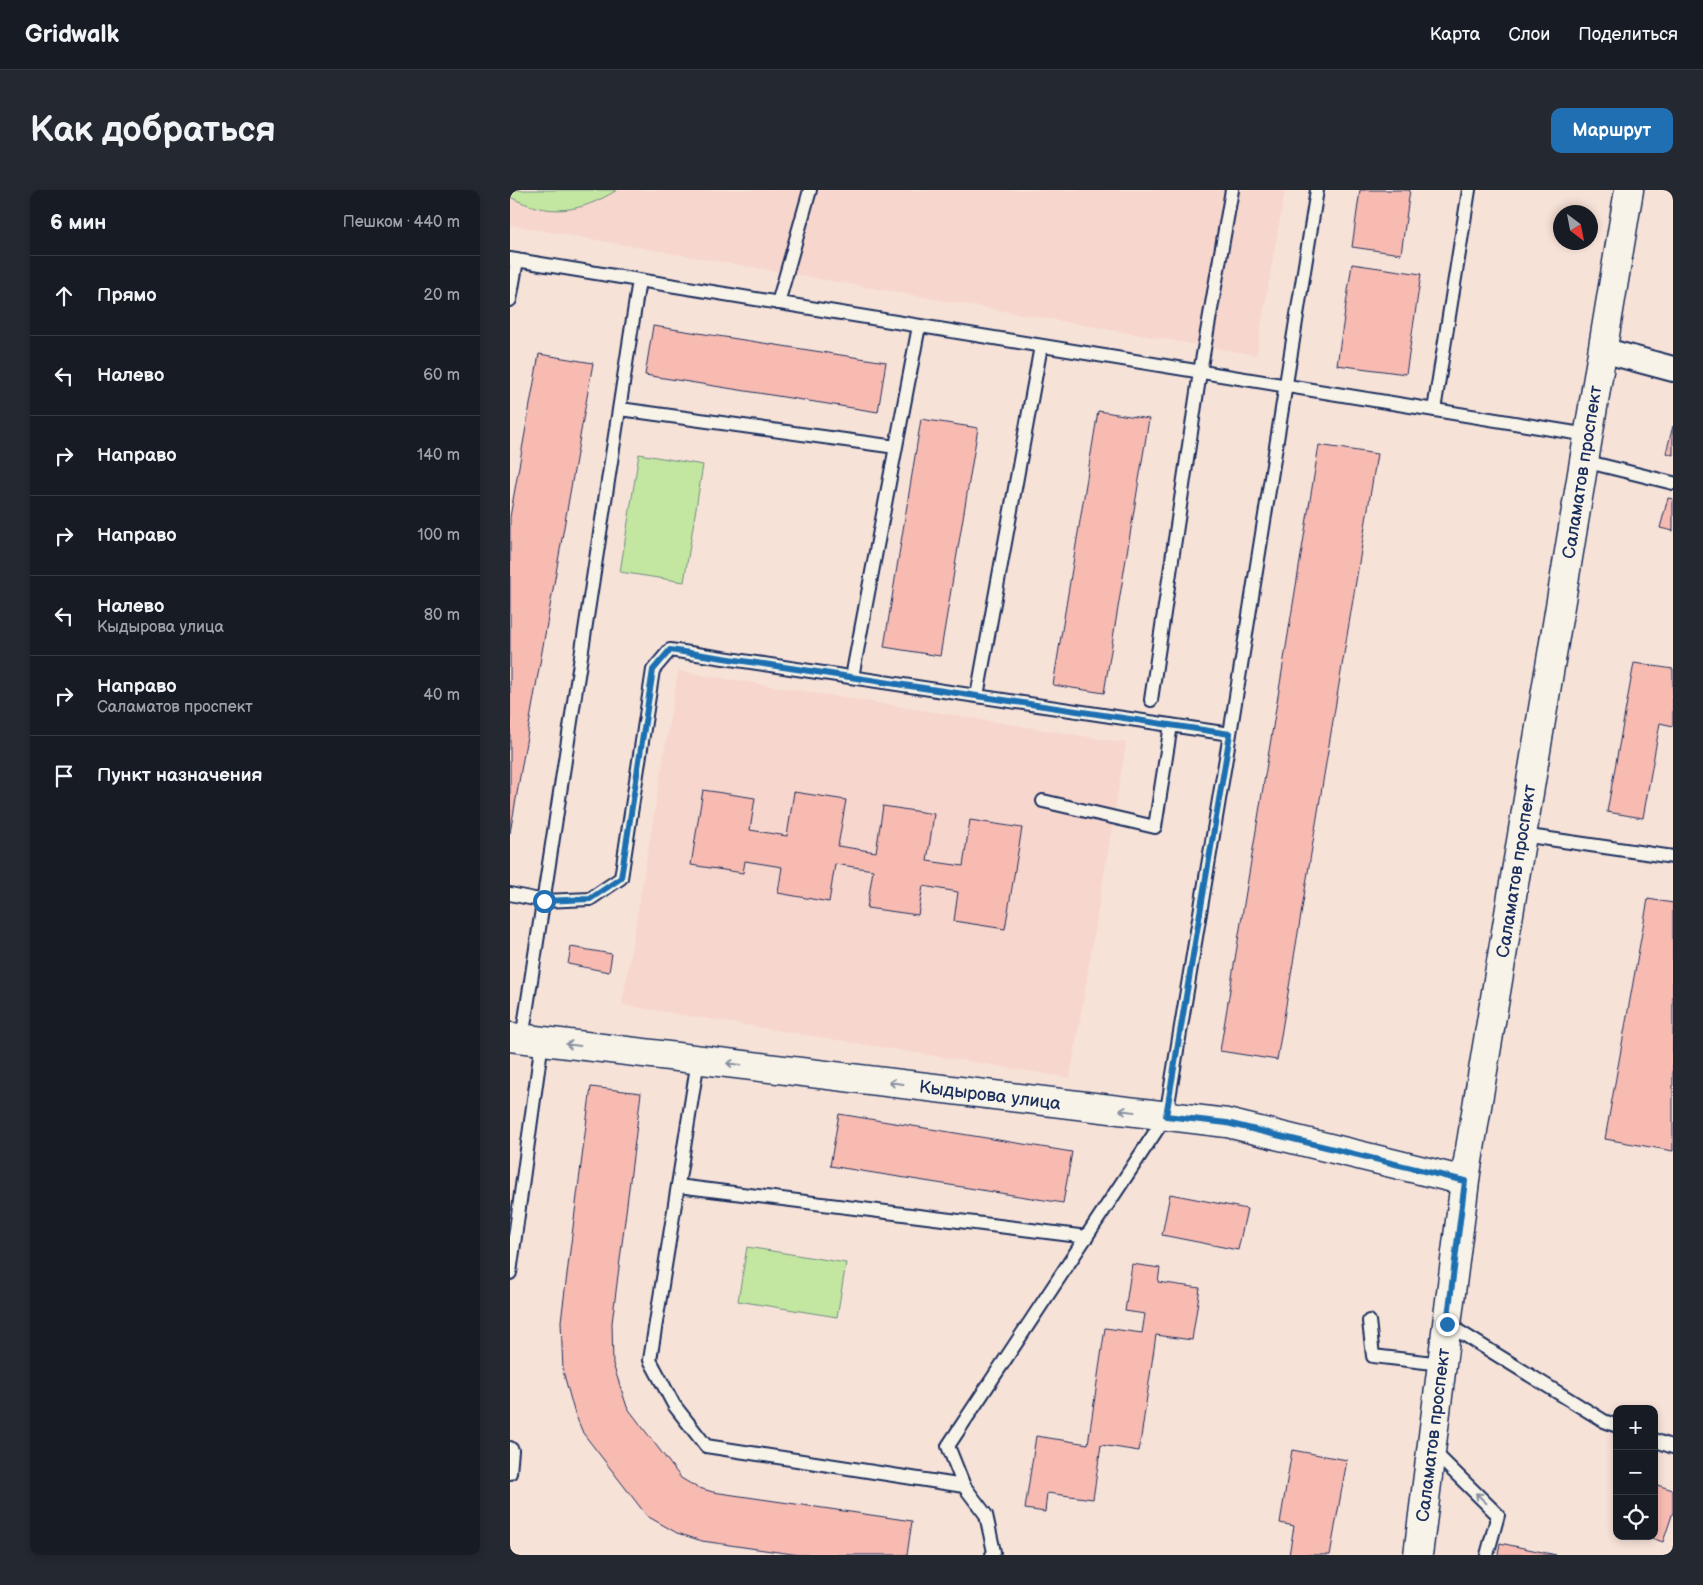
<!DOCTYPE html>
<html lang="ru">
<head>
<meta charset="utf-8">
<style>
  :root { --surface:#171b24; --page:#242831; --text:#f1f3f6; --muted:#9ea1a6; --line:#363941; --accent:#1f6fb2 }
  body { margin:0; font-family:"Balsamiq Sans",sans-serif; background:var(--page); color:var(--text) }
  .controls { position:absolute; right:15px; bottom:15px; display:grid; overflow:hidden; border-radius:10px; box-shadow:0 2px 8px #0003 }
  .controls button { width:45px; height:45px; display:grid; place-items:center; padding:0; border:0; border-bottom:1px solid var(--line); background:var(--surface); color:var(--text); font:25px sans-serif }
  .compass { position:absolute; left:1043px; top:15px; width:45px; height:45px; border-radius:50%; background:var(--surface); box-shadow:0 2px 8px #0003; rotate:148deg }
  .stop { position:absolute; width:15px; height:15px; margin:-11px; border:4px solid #1f6fb2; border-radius:50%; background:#fff }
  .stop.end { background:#1f6fb2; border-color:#fff; box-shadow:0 1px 5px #0008 }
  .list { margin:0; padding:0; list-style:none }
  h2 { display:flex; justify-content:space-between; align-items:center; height:65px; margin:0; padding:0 20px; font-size:21px }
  h2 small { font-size:16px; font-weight:400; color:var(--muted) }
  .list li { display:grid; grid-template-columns:32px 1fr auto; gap:15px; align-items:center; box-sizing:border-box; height:80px; padding:0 20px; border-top:1px solid var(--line) }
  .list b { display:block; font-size:19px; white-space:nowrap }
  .list p { margin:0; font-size:16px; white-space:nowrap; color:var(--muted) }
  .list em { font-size:16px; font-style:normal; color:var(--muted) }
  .icon { flex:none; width:28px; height:28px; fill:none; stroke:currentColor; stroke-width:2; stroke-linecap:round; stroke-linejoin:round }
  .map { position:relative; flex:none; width:1163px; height:1365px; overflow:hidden; border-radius:10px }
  header { display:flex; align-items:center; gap:30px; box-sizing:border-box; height:70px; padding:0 25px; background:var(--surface); border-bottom:1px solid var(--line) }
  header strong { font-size:24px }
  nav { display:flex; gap:28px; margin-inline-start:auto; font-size:18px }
  .intro { display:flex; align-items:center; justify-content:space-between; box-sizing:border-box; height:120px; padding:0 30px }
  h1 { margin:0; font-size:35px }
  .button { padding:12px 22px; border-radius:10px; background:var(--accent); color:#fff; font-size:18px; font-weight:700 }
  main { display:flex; gap:30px; padding:0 30px }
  aside { flex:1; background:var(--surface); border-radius:10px; box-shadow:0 2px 8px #0003 }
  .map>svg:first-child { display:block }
  .built { fill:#f7d6cd }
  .green { fill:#c3e7a1; stroke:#6f8b80 }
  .building { fill:#f7bbb2; stroke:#1b2f5e }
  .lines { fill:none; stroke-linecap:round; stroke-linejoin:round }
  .service-casing { stroke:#1b2f5e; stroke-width:16 }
  .minor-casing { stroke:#1b2f5e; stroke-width:28 }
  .tertiary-casing { stroke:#1b2f5e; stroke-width:31 }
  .service { stroke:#f7f3e8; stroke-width:12 }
  .minor { stroke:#f7f3e8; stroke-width:24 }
  .tertiary { stroke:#f7f3e8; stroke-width:28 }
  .oneway { stroke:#8991a3 }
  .route { stroke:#1f6fb2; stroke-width:6 }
  .labels { text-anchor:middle; stroke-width:4; stroke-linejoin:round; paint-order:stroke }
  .street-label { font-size:18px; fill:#1b2f5e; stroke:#f7f3e8 }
</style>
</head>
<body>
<header>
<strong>Gridwalk</strong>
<nav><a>Карта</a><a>Слои</a><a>Поделиться</a></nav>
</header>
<div class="intro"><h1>Как добраться</h1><a class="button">Маршрут</a></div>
<main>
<aside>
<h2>6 мин<small>Пешком · 440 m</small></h2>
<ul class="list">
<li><svg class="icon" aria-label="ahead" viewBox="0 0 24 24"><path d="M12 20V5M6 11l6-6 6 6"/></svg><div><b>Прямо</b></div><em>20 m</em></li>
<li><svg class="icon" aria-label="left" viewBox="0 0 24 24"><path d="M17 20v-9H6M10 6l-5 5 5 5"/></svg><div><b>Налево</b></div><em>60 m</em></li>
<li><svg class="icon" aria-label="right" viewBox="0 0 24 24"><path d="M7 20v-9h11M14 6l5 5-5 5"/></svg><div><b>Направо</b></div><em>140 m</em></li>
<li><svg class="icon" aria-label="right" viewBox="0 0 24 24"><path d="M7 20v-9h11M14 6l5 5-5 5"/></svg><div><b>Направо</b></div><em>100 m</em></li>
<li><svg class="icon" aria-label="left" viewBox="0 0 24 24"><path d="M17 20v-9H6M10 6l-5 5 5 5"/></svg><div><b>Налево</b><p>Кыдырова улица</p></div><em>80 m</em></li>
<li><svg class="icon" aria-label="right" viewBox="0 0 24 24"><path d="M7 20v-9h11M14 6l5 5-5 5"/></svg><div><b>Направо</b><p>Саламатов проспект</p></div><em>40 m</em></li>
<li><svg class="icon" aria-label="arrive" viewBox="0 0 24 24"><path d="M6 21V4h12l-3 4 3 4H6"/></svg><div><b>Пункт назначения</b></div></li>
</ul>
</aside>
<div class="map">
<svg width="1163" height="1365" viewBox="0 0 1163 1365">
  <rect width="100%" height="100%" fill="#f7e2d8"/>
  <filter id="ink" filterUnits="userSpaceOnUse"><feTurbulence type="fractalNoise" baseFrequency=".02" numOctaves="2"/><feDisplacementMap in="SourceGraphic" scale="10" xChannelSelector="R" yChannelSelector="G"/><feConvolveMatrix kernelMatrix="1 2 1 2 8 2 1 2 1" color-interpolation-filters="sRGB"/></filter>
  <g filter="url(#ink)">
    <!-- built -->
    <path class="built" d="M0,0H775L746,165L0,35Z
      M168,481L616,553L560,888L112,815Z"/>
    <!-- green -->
    <path class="green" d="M0,0H107C70,23 39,27 0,7Z
      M129,264L193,275L174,392L110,382Z
      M237,1057L336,1073L327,1127L228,1111Z"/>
    <!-- building -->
    <path class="building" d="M850,0H900L891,64L842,57Z
      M842,74L911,84L896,184L827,175Z
      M143,136L376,172L368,222L135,185Z
      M29,164L83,173L0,643V327Z
      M588,221L639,229L594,503L543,495Z
      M411,229L468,238L430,466L374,457Z
      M1163,236V265L1156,263Z
      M809,255L867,264L767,870L710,861Z
      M1158,308L1163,309V341L1150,338Z
      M1124,473L1163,479V536L1150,533L1133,628L1097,622Z
      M193,600L245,608L240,640L277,646L284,602L336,610L328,656L366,662L373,616L424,624L417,671L453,676L460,630L512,638L495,739L444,731L448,702L413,696L408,725L357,718L363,680L325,674L319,712L268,703L272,677L235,671L233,683L181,675Z
      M1138,709L1163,713V961L1095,949Z
      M61,757L102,764L99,782L58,774Z
      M81,897L131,903L102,1133L103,1174L117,1217L171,1288L186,1297L203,1302L402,1331L397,1365H289L192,1351L167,1343L137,1326L73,1243L64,1221L53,1181L51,1131Z
      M329,924L562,962L553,1013L320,976Z
      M660,1004L737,1019L728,1060L652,1045Z
      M622,1074L650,1078L648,1092L690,1098L682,1150L646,1145L629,1261L591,1255L583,1309L537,1303L535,1322L515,1319L526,1246L578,1254L595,1138L632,1143L635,1124L615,1121Z
      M782,1260L837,1270L820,1365H779L784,1336L770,1333Z
      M1144,1294L1163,1300V1322L1153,1352L1136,1346H1144Z
      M990,1353L1046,1365H988Z"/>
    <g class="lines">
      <!-- service casing -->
      <g class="service-casing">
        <path id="service" d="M0,69L1078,245
          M0,110L7,70
          M268,113L300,0
          M110,219L386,257
          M924,220L959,0
          M1074,271L1163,293
          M342,487L409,136
          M467,506L531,156
          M641,510L690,182L722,0
          M720,544L807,0
          M533,611L645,637L661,535
          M1012,645L1163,667
          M0,704L34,711L80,709L111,688L143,480L160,460L720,544L656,926L438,1256L454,1296L476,1325L484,1362L482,1365
          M12,849L129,90
          M188,870L140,1170L164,1215L196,1256L454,1296
          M168,996L577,1047
          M0,1083L32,851
          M859,1131L863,1166L932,1174
          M937,1134L1094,1231L1107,1236
          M1144,1250L1163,1257
          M0,1258L2,1260L0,1283
          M922,1260L988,1325L977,1365"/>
      </g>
      <!-- minor casing -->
      <g class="minor-casing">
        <path id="minor" d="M1092,160L1163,179"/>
      </g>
      <!-- tertiary casing -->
      <g class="tertiary-casing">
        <path id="tertiary" d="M0,847L717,933L955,991
          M908,1365L956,983L1119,0"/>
      </g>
      <!-- service -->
      <use href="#service" class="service"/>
      <!-- minor -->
      <use href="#minor" class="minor"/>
      <!-- tertiary -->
      <use href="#tertiary" class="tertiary"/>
    </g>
    <!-- one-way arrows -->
    <defs><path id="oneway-shaft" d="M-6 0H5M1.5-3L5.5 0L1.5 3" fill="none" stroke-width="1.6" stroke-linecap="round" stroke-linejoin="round" transform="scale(1.25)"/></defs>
    <g class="oneway">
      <use href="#oneway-shaft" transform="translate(63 855) rotate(-173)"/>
      <use href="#oneway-shaft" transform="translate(224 874) rotate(-173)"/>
      <use href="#oneway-shaft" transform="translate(386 893) rotate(-173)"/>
      <use href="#oneway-shaft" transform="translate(617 921) rotate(-173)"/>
      <use href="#oneway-shaft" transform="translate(971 1308) rotate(-136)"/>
    </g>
  </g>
  <g class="lines" filter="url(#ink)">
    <!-- route -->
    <path class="route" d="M34,711L80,709L111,688L143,480L160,460L720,544L656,926L717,933L955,991L937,1134"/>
  </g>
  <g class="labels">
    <!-- street labels -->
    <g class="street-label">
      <text transform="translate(1072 282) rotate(-81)" y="6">Саламатов проспект</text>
      <text transform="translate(1006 681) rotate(-81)" y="6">Саламатов проспект</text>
      <text transform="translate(480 905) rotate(7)" y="6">Кыдырова улица</text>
      <text transform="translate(923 1245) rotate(-83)" y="6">Саламатов проспект</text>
    </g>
  </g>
</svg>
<div class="controls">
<button>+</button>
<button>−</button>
<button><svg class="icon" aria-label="locate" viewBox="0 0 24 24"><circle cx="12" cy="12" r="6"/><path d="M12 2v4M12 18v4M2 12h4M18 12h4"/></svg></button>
</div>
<svg class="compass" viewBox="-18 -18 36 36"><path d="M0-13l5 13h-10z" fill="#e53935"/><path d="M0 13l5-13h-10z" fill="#9ea1a6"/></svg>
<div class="stop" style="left:34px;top:711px"></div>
<div class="stop end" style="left:937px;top:1134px"></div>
</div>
</main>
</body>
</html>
